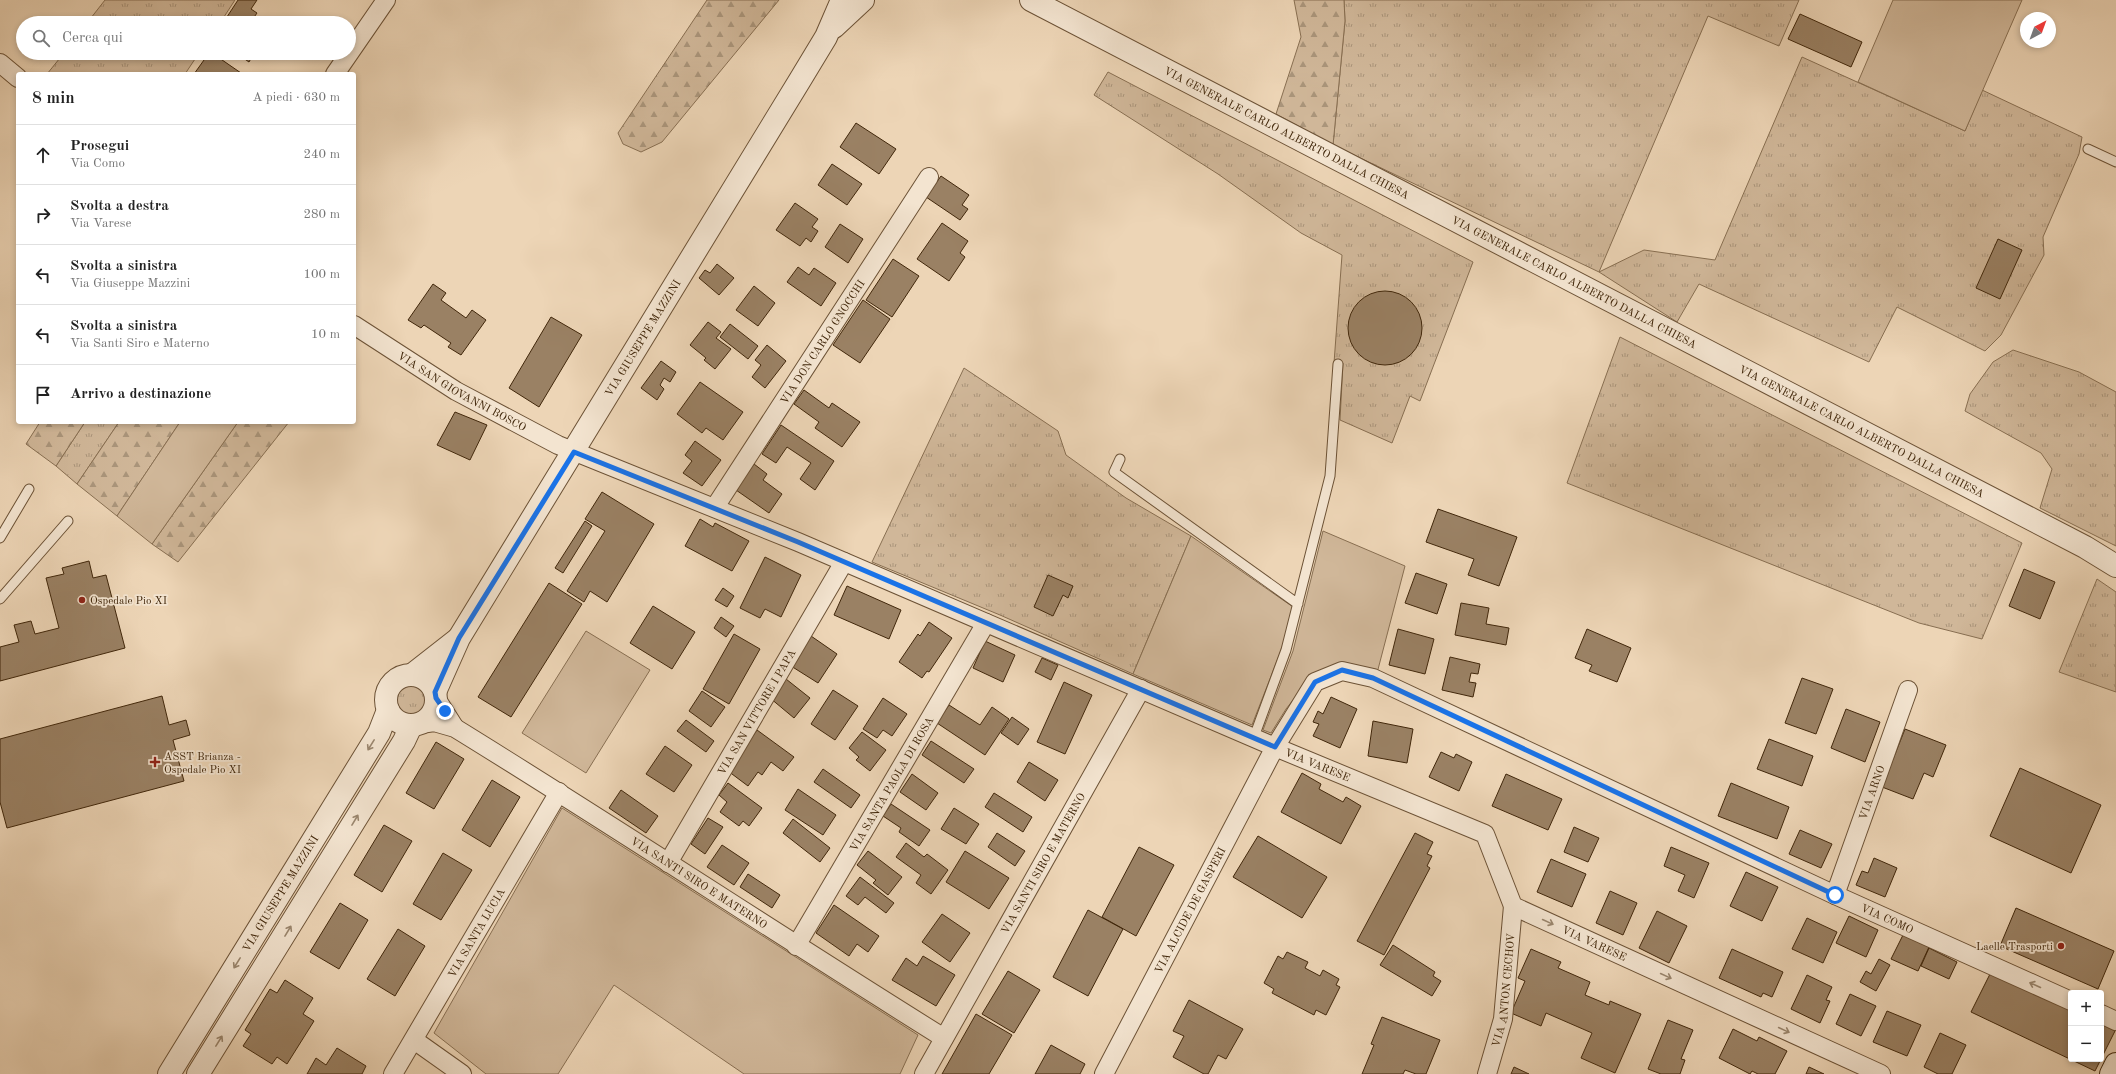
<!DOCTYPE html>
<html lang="it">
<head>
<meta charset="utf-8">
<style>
  :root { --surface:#fff; --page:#f2f2f2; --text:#222; --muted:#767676; --line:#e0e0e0 }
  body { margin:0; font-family:"Old Standard TT",serif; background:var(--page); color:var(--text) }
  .controls { position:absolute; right:12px; bottom:12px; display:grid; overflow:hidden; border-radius:4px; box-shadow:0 2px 6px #0003 }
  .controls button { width:36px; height:36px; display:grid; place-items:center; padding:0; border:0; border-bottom:1px solid var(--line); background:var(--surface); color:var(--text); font:20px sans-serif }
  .compass { position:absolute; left:2020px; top:12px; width:36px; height:36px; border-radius:50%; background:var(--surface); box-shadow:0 2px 6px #0003; rotate:41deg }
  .stop { position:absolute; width:12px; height:12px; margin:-9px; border:3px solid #1a73e8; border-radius:50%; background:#fff }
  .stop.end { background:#1a73e8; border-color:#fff; box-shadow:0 1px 4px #0008 }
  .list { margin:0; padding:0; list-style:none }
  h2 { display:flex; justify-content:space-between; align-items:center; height:52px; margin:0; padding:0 16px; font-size:17px }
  h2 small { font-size:13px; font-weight:400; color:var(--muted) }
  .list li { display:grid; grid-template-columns:26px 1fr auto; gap:12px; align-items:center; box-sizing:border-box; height:60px; padding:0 16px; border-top:1px solid var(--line) }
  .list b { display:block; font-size:15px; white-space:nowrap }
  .list p { margin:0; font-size:13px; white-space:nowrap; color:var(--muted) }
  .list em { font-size:13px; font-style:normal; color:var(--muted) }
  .icon { flex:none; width:22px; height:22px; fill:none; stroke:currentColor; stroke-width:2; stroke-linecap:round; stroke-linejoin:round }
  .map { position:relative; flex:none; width:2116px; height:1074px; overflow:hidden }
  .search { position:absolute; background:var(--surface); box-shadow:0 2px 6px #0003; left:16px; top:16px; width:340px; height:44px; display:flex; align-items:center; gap:10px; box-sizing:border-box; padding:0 14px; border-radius:22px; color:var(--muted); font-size:15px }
  .panel { position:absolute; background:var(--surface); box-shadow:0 2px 6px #0003; left:16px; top:72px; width:340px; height:352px; border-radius:4px }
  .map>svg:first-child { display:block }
  .grass { fill:url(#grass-tufts); stroke:#886f52 }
  .forest { fill:url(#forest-firs); stroke:#886f52 }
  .green { fill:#d0b799; stroke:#886f52 }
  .building { fill:#9a8164; stroke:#41270b }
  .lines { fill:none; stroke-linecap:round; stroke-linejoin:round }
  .service-casing { stroke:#6c5236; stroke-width:11 }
  .minor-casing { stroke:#6c5236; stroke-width:20 }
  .tertiary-casing { stroke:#6c5236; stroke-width:24 }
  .secondary-casing { stroke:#41270b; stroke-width:24 }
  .service { stroke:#f3e4d0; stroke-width:9 }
  .minor { stroke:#f3e4d0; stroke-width:18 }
  .tertiary { stroke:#f3e4d0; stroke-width:22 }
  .secondary { stroke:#f3e4d0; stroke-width:22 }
  .oneway { stroke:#9a866e }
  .route { stroke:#1a73e8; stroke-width:5 }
  .poi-dot { fill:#8f2418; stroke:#f3e4d0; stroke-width:1.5 }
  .labels { text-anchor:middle; stroke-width:3.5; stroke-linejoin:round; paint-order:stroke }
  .street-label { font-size:11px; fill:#41270b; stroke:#f3e4d0 }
  .poi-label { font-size:11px; fill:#41270b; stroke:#f3e4d0; text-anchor:start }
</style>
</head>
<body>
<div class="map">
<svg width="2116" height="1074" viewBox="0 0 2116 1074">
  <defs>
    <pattern id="grass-tufts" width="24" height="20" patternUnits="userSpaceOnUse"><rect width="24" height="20" fill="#d0b799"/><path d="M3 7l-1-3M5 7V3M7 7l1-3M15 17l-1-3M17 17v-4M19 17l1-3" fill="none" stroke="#aa957b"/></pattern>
    <pattern id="forest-firs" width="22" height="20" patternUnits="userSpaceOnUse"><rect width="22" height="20" fill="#d0b799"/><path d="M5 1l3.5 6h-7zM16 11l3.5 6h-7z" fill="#aa957b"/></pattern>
  </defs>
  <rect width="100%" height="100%" fill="#edd5b6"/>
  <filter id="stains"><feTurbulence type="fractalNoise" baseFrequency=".005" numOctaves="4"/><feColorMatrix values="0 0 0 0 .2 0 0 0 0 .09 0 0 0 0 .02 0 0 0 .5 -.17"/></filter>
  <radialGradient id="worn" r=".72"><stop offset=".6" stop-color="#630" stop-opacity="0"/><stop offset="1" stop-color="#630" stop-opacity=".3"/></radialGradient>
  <!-- grass -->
  <path class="grass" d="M105,0H235L220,23H87Z
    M1344,0H1799L1779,46L1708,16L1599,272L1644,250L1715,260L1802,57L1965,131L1982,90L2082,137L2079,154L2043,237L2044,255L2001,335L1985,351L1897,307L1869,362L1699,284L1677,322L1599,272L1333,145L1345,21Z
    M64,53H199L185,74H47Z
    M1108,72L1473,262L1420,401L1410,396L1392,443L1340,420L1343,363H1334L1342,255L1301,233L1218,174L1094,95Z
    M1620,337L2022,543L1982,639L1919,623L1567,483Z
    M2013,350L2079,372L2116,392V546L2040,508L2052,469L2041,453L1965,411L1970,394L1993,362Z
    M964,368L1058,431L1066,455L1126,498L1191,536L1133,674L1000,615L872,562Z
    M85,422H119L77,484L56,466Z
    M2097,579L2116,592V692L2059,672Z
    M395 700a17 17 0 1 1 34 0a17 17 0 1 1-34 0Z"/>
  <!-- forest -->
  <path class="forest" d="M707,0H779L662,142L641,152L623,144L618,133Z
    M1294,0H1344L1345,21L1333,145L1276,114L1301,37Z
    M40,422H85L56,466L26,444Z
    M119,422H180L117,516L77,484Z
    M238,422H289L178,562L152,544Z"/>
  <!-- green -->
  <path class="green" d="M1893,0H2022L1965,131L1858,82Z
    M180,422H238L152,544L117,516Z
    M1323,531L1405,566L1376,677L1309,680L1286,709L1271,733L1263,730L1293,651Z
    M1191,536L1293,607L1282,648L1252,725L1133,674Z
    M586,631L650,670L586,773L522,733Z
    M562,808L918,1035L900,1074H744L614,985L558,1074H486L434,1033Z"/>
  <!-- building -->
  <path class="building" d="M238,0H257L251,9L257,13L250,23H223Z
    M1800,14L1862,42L1851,67L1788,39Z
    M209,53H212L241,73L194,74Z
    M236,53H254L249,62Z
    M856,123L896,149L879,174L840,147Z
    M832,164L862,184L847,205L818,185Z
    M941,176L969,195L962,205L968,209L960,220L926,197Z
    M795,203L818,219L812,227L818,231L811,242L806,238L800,246L776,230Z
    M942,223L968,241L960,253L965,257L949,281L917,259Z
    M840,224L863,239L848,263L825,247Z
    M1998,239L2022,250L2000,299L1976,288Z
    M893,259L919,276L892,317L866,300Z
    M717,264L734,278L719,295L699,278L705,270L710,273Z
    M798,267L809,275L814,268L836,283L821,306L787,282Z
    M433,284L446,293L441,300L466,318L472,310L486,320L461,355L448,347L451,343L424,325L421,328L408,320Z
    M754,286L775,303L758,326L736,310Z
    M1348 328a37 37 0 1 1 74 0a37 37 0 1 1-74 0Z
    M863,300L890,319L860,363L833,345Z
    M551,317L582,335L539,407L509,388Z
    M708,322L721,332L716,338L731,349L715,369L704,360L706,358L690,345Z
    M730,324L758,346L748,359L720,337Z
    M767,345L786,361L765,388L752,377L761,365L755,360Z
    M661,361L676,372L670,382L664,378L660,385L664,389L657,400L641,388Z
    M700,382L743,412L723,440L706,428L702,433L677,414Z
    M804,390L829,408L832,403L860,422L842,447L815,428L819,422L794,404Z
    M455,412L487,425L470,460L437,445Z
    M781,425L834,461L815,490L800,479L811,463L787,447L776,463L762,454Z
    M695,441L721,460L702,486L683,473L692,461L685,455Z
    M754,464L767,474L763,480L782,494L769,513L736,490Z
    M602,492L654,524L607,602L590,591L584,602L567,591L605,531L585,519Z
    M1438,509L1517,537L1499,586L1468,575L1474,559L1426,542Z
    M700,519L713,527L715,523L749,541L732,571L685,546Z
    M585,521L592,526L563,573L555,568Z
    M765,557L801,575L781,617L765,609L760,618L740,608Z
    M89,561L93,578L106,575L125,648L0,681V647L19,642L14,625L31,621L35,634L59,628L46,578L64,574L62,568Z
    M2024,569L2055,582L2040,619L2009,606Z
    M1416,573L1447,584L1437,614L1405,603Z
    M1048,575L1073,586L1068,598L1063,595L1053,616L1034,607Z
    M549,583L582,604L511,717L478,697Z
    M847,586L901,610L889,639L834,615Z
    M723,588L734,596L727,607L715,600Z
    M1461,603L1489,608L1486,624L1509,628L1506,645L1455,635Z
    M653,606L695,632L672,669L630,643Z
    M721,617L734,626L726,637L714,628Z
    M929,622L952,638L929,672L927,671L922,678L899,662L918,634L920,636Z
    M1398,629L1434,639L1425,674L1389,665Z
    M1587,629L1631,648L1617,682L1589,671L1592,665L1575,658Z
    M734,634L760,649L729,704L703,689Z
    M811,636L837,654L818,683L791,666Z
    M985,641L1015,655L1003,682L973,668Z
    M1450,657L1480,664L1478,674L1471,673L1469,682L1476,683L1473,697L1442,690Z
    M1042,658L1058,665L1051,680L1035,672Z
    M1802,678L1833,689L1816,734L1785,723Z
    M786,679L810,698L794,718L770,698Z
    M1064,682L1092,695L1065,754L1037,742Z
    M833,690L858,706L835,740L811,724Z
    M702,691L725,707L711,727L689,711Z
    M162,696L169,725L186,720L190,735L173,740L184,781L7,828L0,802V739Z
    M1331,697L1357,709L1340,748L1313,736L1319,724L1313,722L1318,711L1323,714Z
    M883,698L907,714L892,736L883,730L877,738L863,729Z
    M949,705L980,725L992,707L1009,719L985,755L937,723Z
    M1846,709L1880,722L1865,762L1831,748Z
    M1012,717L1029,729L1018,745L1001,733Z
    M686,720L714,741L706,752L677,731Z
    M1373,721L1413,729L1407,763L1368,756Z
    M1905,729L1946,745L1933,777L1924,773L1913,799L1882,787Z
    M757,730L794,757L783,771L771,762L762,775L758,772L748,786L728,771Z
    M862,732L886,750L870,771L856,760L859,757L849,748Z
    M1769,739L1813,756L1802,786L1757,769Z
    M931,741L974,769L964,783L922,755Z
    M436,742L464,759L434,809L406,793Z
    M665,746L692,765L674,792L646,774Z
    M1441,752L1454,758L1456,754L1472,762L1459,791L1429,777Z
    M1029,762L1058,780L1045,801L1017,782Z
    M2020,768L2101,805L2071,873L1990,836Z
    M823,769L860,795L851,808L814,782Z
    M1302,773L1321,784L1319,789L1343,802L1346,797L1361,806L1341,844L1281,812Z
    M912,774L938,793L926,810L900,792Z
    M1506,774L1562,799L1548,830L1492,806Z
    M492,780L520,797L490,847L462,830Z
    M728,783L762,808L749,826L743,821L739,826L720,812L727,802L719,795Z
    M1731,783L1789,807L1777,839L1718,816Z
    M798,789L836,815L823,835L785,810Z
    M621,790L658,816L646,833L609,808Z
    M994,793L1032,817L1023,832L985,807Z
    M891,804L930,830L919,846L899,832L901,828L883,816Z
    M954,808L979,824L966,844L941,829Z
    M708,818L723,827L705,854L691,844Z
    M793,819L830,848L820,862L783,833Z
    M384,825L412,841L382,892L354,875Z
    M1574,827L1599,838L1588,862L1564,852Z
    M1800,830L1832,844L1821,868L1789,854Z
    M997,833L1025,851L1015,866L988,847Z
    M1415,833L1433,842L1427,854L1432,856L1427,866L1430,868L1384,955L1357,941Z
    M1258,836L1327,877L1302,918L1233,877Z
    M906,843L924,857L927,854L948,870L931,894L916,883L921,875L896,857Z
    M722,845L749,863L734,885L707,867Z
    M1139,847L1174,865L1136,936L1102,917Z
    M1671,847L1709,863L1694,898L1678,891L1685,875L1664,866Z
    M868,851L902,877L888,895L873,883L876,880L857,865Z
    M965,851L1009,878L989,909L946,882Z
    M443,853L472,870L441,920L413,904Z
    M1874,858L1897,868L1885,897L1856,885L1862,871L1868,873Z
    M1551,859L1586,874L1572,907L1537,892Z
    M1746,872L1778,887L1762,921L1730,906Z
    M748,874L780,895L772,908L740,887Z
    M860,877L894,903L886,913L865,897L858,905L846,896Z
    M1610,891L1637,903L1623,935L1596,923Z
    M340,903L368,920L339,969L310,952Z
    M834,905L879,936L868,952L857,944L849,956L816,933Z
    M2016,908L2114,951L2098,989L2000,946Z
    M1088,910L1123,929L1088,996L1053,977Z
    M1657,911L1687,926L1669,963L1639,948Z
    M942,914L970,933L950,962L922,942Z
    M1849,916L1878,930L1866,957L1836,943Z
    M1807,918L1837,932L1823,963L1792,949Z
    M398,929L425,946L395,996L367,979Z
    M1903,935L1929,947L1918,971L1891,959Z
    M1393,945L1435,972L1433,976L1441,981L1432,996L1380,965Z
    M1929,948L1957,962L1949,979L1921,966Z
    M1531,949L1561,962L1558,968L1590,982L1585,995L1609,1005L1610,1001L1641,1014L1615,1073L1581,1058L1592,1033L1546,1013L1541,1026L1511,1013L1525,981L1518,978Z
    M1732,949L1783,972L1772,997L1763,993L1761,997L1719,978Z
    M1287,952L1308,962L1305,968L1320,976L1323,970L1339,979L1336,985L1340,987L1326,1015L1316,1010L1314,1015L1272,993L1274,989L1264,983L1278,956L1283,959Z
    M923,956L955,975L936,1006L892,980L906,958L917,966Z
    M1879,959L1890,965L1876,991L1860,982L1866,971L1871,974Z
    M1008,971L1040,990L1014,1033L982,1014Z
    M1991,972L2071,1010V1059H2101V1024L2115,1031L2095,1071L1971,1012Z
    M1807,975L1832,987L1826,1000L1830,1001L1820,1023L1791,1009Z
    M285,980L313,998L303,1014L314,1021L287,1064L277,1057L272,1064L243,1046L251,1034L245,1030L270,989L277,993Z
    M1850,994L1876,1006L1861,1036L1836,1024Z
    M1189,1000L1243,1029L1226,1059L1218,1055L1208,1074H1204L1173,1057L1184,1036L1173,1031Z
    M1887,1011L1921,1025L1907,1056L1873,1042Z
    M976,1014L1012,1035L989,1074H942Z
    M1382,1017L1440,1040L1426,1074H1416L1405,1070L1403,1074H1362L1374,1045L1371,1044Z
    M1668,1020L1693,1030L1681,1059L1685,1060L1680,1074H1661L1648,1069Z
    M1733,1029L1757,1041L1759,1037L1787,1051L1775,1074H1758L1752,1071L1750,1074L1719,1058Z
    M1940,1033L1966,1045L1952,1074H1938L1924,1067Z
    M1051,1045L1085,1064L1080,1074H1035Z
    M337,1048L366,1066L362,1074H307L316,1058L326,1065Z
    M1514,1067L1529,1074H1511Z
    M1809,1067L1824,1074H1806Z"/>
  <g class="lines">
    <!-- service casing -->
    <g class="service-casing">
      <path id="service" d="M2088,149L2116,162
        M1120,459L1114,472L1298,604
        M0,538L29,489
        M0,599L68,521
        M1254,737L1286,650L1330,476L1338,364"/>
    </g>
    <!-- minor casing -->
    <g class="minor-casing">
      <g id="minor">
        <path d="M0,63L18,78"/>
        <path d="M335,74L386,0"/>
        <path id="s1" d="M354,325L456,391L558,445L798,542L1275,747L1485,834L1513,906L1881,1074"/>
        <path id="s2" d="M715,507L929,177"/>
        <path d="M436,698L455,728"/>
        <path id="s3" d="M421,724L434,722L455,728C619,829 780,936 944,1038"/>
        <path id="s4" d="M668,863L844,562"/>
        <path id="s5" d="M1835,895L1908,690"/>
        <path id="s6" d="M796,946L986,623"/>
        <path d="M2101,1014L2116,1021"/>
        <path d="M414,1040L462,1074"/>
        <path id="s7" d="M393,1074L559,792"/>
        <path id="s8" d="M924,1074L1141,689"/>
        <path id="s9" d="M1104,1074L1275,747L1315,682L1342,671L1373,678L1835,895L2071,1001"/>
        <path id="s10" d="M1487,1074L1503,1019L1513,906"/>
      </g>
    </g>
    <!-- tertiary casing -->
    <g class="tertiary-casing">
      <g id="tertiary">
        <path id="s11" d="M1031,0L2085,547L2116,566"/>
        <path d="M834,27L863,0"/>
        <path d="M412,675L458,639"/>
        <circle cx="411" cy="700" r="25"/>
        <path id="s12" d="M435,692L459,638L800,80L826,37L842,0"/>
        <path id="s13" d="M169,1074L379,733L388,710"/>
        <path d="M198,1074L404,741L411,726"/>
      </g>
    </g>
    <!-- secondary casing -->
    <g class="secondary-casing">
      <path id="secondary" d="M2111,1074L2116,1064"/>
    </g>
    <!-- service -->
    <use href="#service" class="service"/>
    <!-- minor -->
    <use href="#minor" class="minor"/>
    <!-- tertiary -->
    <use href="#tertiary" class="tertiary"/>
    <!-- secondary -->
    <use href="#secondary" class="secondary"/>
  </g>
  <!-- one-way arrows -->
  <defs><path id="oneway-shaft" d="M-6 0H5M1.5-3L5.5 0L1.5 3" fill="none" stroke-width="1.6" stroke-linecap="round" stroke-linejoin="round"/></defs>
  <g class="oneway">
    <use href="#oneway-shaft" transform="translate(371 745) rotate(122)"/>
    <use href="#oneway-shaft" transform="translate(355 820) rotate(-59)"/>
    <use href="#oneway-shaft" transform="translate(1548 922) rotate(25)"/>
    <use href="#oneway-shaft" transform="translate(288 931) rotate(-59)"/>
    <use href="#oneway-shaft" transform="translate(237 963) rotate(122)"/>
    <use href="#oneway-shaft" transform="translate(1666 976) rotate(25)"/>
    <use href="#oneway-shaft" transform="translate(2035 985) rotate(-156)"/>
    <use href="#oneway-shaft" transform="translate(1784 1030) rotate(25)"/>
    <use href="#oneway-shaft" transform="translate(219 1041) rotate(-58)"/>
  </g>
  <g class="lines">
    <!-- route -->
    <path class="route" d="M445,711L436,698L435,692L459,638L574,452L798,542L1275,747L1315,682L1342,670L1373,678L1835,895"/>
  </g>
  <!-- markers -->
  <g class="poi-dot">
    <circle cx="82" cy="600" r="4"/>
    <path d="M153 756h4v4h4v4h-4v4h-4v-4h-4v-4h4z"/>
    <circle cx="2061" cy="946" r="4"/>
  </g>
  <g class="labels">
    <!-- street labels -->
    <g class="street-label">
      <text dy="4" stroke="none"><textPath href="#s11" startOffset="288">VIA GENERALE CARLO ALBERTO DALLA CHIESA</textPath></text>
      <text dy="4" stroke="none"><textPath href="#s11" startOffset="612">VIA GENERALE CARLO ALBERTO DALLA CHIESA</textPath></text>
      <text dy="4" stroke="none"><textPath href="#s12" startOffset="411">VIA GIUSEPPE MAZZINI</textPath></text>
      <text dy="4" stroke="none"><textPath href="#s2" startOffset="197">VIA DON CARLO GNOCCHI</textPath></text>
      <text dy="4" stroke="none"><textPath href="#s1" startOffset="127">VIA SAN GIOVANNI BOSCO</textPath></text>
      <text dy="4" stroke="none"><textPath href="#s11" startOffset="936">VIA GENERALE CARLO ALBERTO DALLA CHIESA</textPath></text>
      <text dy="4" stroke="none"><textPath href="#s4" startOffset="175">VIA SAN VITTORE I PAPA</textPath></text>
      <text dy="4" stroke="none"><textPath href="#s1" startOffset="1061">VIA VARESE</textPath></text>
      <text dy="4" stroke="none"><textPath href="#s6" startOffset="188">VIA SANTA PAOLA DI ROSA</textPath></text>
      <text dy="4" stroke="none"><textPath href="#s5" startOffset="109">VIA ARNO</textPath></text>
      <text dy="4" stroke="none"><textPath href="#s8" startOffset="242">VIA SANTI SIRO E MATERNO</textPath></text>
      <text dy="4" stroke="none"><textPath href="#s3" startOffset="324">VIA SANTI SIRO E MATERNO</textPath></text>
      <text dy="4" stroke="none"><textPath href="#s13" startOffset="212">VIA GIUSEPPE MAZZINI</textPath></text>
      <text dy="4" stroke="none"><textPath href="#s9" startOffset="185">VIA ALCIDE DE GASPERI</textPath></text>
      <text dy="4" stroke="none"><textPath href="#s9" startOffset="1074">VIA COMO</textPath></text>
      <text dy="4" stroke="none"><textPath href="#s7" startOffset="164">VIA SANTA LUCIA</textPath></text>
      <text dy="4" stroke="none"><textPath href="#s1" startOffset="1409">VIA VARESE</textPath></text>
      <text dy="4" stroke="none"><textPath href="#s10" startOffset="86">VIA ANTON CECHOV</textPath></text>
    </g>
    <!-- poi labels -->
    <g class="poi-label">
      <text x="90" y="604">Ospedale Pio XI</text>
      <text x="164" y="760">ASST Brianza -<tspan x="164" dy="13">Ospedale Pio XI</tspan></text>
      <text x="2053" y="950" text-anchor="end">Laelle Trasporti</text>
    </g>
  </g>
  <rect width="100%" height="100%" filter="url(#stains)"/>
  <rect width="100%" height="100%" fill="url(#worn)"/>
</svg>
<div class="controls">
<button>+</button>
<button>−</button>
</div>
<svg class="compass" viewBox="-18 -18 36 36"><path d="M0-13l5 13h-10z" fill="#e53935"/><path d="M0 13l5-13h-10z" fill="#767676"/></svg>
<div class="stop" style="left:1835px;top:895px"></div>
<div class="stop end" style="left:445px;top:711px"></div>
<div class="search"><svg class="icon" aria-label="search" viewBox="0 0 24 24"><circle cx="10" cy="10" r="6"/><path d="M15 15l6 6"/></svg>Cerca qui</div>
<section class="panel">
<h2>8 min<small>A piedi · 630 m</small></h2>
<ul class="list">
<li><svg class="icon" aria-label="ahead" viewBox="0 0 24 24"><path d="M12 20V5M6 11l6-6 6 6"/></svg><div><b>Prosegui</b><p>Via Como</p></div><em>240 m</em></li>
<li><svg class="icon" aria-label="right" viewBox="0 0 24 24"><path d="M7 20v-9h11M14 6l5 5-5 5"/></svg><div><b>Svolta a destra</b><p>Via Varese</p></div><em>280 m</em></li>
<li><svg class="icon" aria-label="left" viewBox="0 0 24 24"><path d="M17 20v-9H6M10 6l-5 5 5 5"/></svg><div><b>Svolta a sinistra</b><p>Via Giuseppe Mazzini</p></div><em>100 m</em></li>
<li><svg class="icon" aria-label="left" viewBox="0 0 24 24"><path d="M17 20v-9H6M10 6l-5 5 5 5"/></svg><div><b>Svolta a sinistra</b><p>Via Santi Siro e Materno</p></div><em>10 m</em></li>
<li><svg class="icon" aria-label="arrive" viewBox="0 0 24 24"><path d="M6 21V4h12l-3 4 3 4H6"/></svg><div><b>Arrivo a destinazione</b></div></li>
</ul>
</section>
</div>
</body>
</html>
